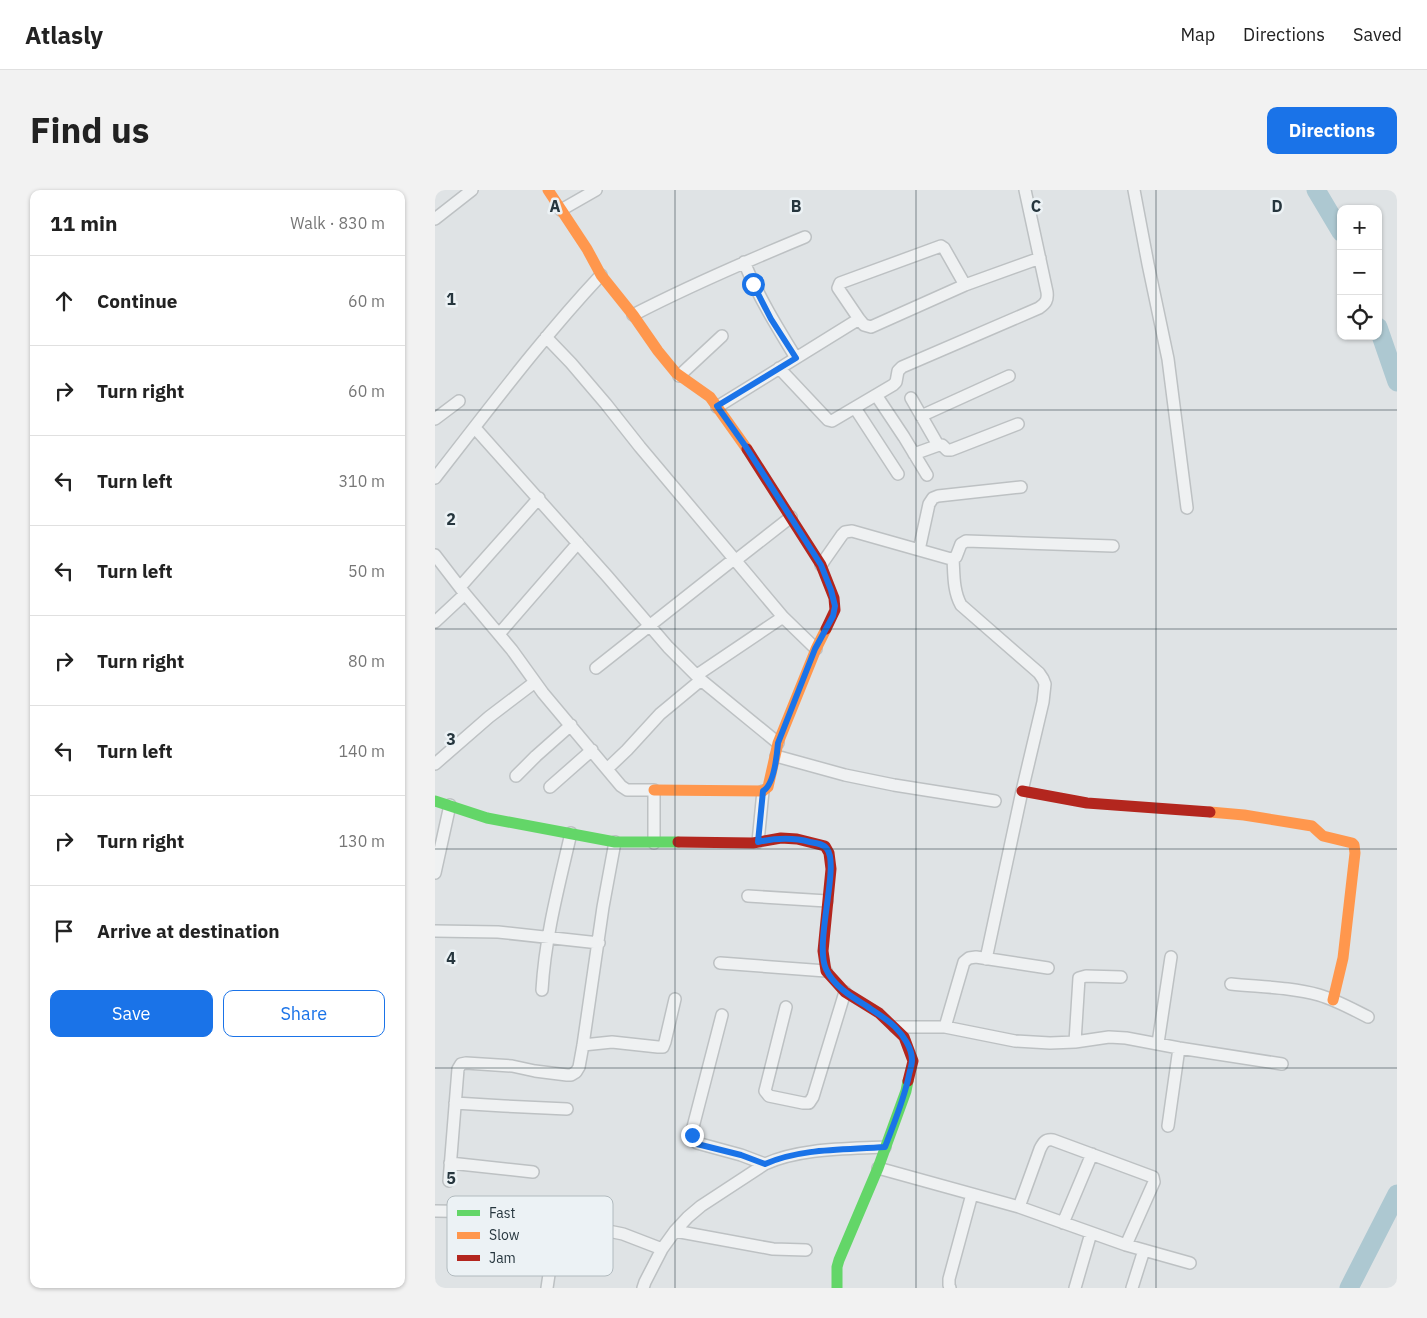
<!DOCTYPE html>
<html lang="en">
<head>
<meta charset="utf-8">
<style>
  :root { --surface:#fff; --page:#f2f2f2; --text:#222; --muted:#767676; --line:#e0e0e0; --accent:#1a73e8 }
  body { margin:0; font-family:"IBM Plex Sans",sans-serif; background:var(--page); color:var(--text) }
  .controls { position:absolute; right:15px; top:15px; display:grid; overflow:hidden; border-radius:10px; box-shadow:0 1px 4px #0004 }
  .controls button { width:45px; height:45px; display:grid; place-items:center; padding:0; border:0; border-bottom:1px solid var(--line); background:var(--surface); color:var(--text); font:25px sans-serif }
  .stop { position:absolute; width:15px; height:15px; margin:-11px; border:4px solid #1a73e8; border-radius:50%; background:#fff }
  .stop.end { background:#1a73e8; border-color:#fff; box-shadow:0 1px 5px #0008 }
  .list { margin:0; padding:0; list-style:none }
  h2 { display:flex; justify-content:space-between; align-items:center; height:65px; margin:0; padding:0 20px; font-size:21px }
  h2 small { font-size:16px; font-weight:400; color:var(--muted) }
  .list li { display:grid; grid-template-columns:32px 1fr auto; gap:15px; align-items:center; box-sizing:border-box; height:90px; padding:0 20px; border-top:1px solid var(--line) }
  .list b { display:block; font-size:19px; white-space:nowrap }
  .list em { font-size:16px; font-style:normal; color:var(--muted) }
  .actions { display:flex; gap:10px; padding:15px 20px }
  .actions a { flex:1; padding:11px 0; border:1px solid var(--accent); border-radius:10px; text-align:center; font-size:18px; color:var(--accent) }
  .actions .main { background:var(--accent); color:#fff }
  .icon { flex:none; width:28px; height:28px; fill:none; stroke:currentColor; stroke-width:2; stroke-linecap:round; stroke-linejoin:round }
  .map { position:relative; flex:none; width:962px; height:1098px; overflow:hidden; border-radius:10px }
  header { display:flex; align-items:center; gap:30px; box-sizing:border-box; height:70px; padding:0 25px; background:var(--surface); border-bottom:1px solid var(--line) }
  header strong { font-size:24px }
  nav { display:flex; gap:28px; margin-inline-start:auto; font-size:18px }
  .intro { display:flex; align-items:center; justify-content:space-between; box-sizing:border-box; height:120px; padding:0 30px }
  h1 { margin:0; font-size:35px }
  .button { padding:12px 22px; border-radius:10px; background:var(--accent); color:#fff; font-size:18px; font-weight:700 }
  main { display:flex; gap:30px; padding:0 30px }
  aside { flex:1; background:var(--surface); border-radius:10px; box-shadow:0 1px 4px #0004 }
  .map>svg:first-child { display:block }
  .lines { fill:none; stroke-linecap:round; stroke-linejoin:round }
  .river { stroke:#adc8d1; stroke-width:19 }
  .street-casing { stroke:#bdc1c3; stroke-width:14 }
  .street { stroke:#eff1f2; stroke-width:11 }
  .fast { stroke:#63d668; stroke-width:11 }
  .slow { stroke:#ff974d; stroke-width:11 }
  .jam { stroke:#b3261e; stroke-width:11 }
  .route { stroke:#1a73e8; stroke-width:6 }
  .grid { fill:none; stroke:#26363e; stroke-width:1; stroke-opacity:0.55 }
  .key { fill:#ecf2f5; stroke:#b1babe; stroke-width:1 }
  .key-label { font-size:14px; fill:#26363e }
  .grid-label { font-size:16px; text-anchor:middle; font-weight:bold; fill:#26363e; stroke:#ecf2f5; stroke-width:5; stroke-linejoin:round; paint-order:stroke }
</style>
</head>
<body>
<header>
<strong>Atlasly</strong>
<nav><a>Map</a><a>Directions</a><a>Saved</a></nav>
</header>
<div class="intro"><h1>Find us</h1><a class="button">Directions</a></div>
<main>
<aside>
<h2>11 min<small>Walk · 830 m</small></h2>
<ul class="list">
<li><svg class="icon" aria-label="ahead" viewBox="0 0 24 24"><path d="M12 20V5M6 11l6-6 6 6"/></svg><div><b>Continue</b></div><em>60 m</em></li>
<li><svg class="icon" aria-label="right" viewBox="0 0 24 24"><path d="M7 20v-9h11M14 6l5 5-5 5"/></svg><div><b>Turn right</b></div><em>60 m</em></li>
<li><svg class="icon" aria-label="left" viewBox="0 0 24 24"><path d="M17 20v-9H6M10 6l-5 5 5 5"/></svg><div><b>Turn left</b></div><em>310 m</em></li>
<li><svg class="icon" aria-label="left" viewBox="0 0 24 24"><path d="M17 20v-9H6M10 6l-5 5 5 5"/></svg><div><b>Turn left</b></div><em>50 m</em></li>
<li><svg class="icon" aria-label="right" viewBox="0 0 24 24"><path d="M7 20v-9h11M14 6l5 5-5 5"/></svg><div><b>Turn right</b></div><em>80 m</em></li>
<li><svg class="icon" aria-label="left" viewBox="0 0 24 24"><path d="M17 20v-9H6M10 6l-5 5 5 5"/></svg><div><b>Turn left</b></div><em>140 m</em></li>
<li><svg class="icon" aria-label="right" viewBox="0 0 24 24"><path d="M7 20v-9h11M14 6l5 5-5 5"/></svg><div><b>Turn right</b></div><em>130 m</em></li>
<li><svg class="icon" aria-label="arrive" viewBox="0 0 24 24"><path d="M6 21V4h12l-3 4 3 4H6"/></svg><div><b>Arrive at destination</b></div></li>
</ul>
<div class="actions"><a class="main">Save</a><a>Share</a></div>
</aside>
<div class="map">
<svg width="962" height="1098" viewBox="0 0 962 1098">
  <rect width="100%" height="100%" fill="#dfe3e5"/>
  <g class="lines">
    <!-- river -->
    <path class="river" d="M881,0L906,42
      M943,137L962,192
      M914,1098L962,1004"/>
    <!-- street casing -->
    <g class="street-casing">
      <path id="street" d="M699,0L713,74L733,169L752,318
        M126,20L161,0
        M0,29L37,0
        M309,72C323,106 342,137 361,168
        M530,95L509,58L506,56L405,93L403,98L424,129L429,135L436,137L530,95L605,68
        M198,125C254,96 312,71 370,47
        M111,147L136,173L171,214L205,257L348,427L381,459
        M344,178L393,230L397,231L458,195L461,192L463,181L467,177L604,118C611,113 613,110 612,102L590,0
        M244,186L287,146
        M441,205L469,247L492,285
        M476,208L503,255
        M282,217L424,129
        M420,218L463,284
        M486,226L574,186
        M0,229L24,211
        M40,238L172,386L233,457L266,490L343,553
        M479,264L504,255H507L512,260H516L583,234
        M0,288C54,219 106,149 166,85
        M484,360L494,314L498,308L503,306L586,297
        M0,365L30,404L77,460L108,503L186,596L192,600H219V653
        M518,368C519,383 518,401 526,415L604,483L608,489L610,494L608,512L587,601L551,769
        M301,370L356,327
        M386,375L407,345L410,342L417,341L516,369L521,367L526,354L531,351L678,356
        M25,397L104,308
        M0,432L30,404
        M64,444L143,353
        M161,478L299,369
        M262,485L348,427
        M341,566L410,585L459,595L560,611
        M0,574L54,527L100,492
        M172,579L192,560L225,524L266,490
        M81,586L101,566L136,535
        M115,597L157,560
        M323,652L328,601
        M0,683L15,615
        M313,706L392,711
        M0,741L63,742L164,753
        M285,773L391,781
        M796,794C825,797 856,797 884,805C901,810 917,819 933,827
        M107,800C110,747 124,695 136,643
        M351,817L330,901L334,906L368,913H374L378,907L410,802
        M287,825L257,941V948L262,953L306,965L330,974
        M460,837H510L580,851L615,853L640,852L674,847L691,848L744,858L847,874
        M510,837L529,772L534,768L541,767L613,778
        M640,852L644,788L651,786L686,787
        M723,853L736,767
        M148,855L177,852L223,857H228L230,852L240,809
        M20,913L69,916L132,919
        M733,936L744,858
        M15,973L98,982
        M443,978L584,1017L691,1055L755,1073
        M14,991L23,879L26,874L31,873L77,876L100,881L132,885H136L141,882L144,877L148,855L168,717L180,652
        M584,1017L605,959C608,953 610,949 618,950L718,987L719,992L691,1055
        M0,1021L65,1022L95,1025L188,1044L227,1059
        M628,1033L657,964
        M240,1041L338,1059L371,1060
        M112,1098L122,1030
        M208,1098L210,1092L227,1059L240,1041L253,1027L266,1016L330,974C365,958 411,959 450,957
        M515,1098L514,1095V1089L537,1004
        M640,1098L656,1043
        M697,1098L709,1060"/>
    </g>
    <!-- street -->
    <use href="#street" class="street"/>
    <!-- fast -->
    <path class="fast" d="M0,611L52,628L180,652H243
      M402,1098V1077L404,1070L443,978L471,901L473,891"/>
    <!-- slow -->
    <path class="slow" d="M113,0L152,59L166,85L198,125L223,161L241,183L275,207L312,259
      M219,600L328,601L333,597L343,553L381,459L391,439
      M775,622L809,625L877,636L888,646L917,653L919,655L920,663L908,768L898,810"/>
    <!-- jam -->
    <path class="jam" d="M312,259L386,375L399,408L400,420L391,439
      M587,601L652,613L775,622
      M243,652L318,653L346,648L362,649L390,656L394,663L396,679L388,761L391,781L410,802L444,823L469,847L478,871L473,891"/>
  </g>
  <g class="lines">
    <!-- route -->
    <path class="route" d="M257,945L258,950L262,954L306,965L330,974C366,958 410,960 450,957C459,933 469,910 474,885C475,880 477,875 477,870C477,858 468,845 460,837C451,828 440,822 430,815C415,806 398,795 391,779C379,753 405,675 392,659C389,654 381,653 375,652C357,647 341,648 323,652L328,601C339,595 342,565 343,553L380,459L398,426L400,416L396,400L386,375L311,257L282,216L361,168L336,129L318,94"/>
  </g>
  <!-- grid -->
  <path class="grid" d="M240,0V1098M481,0V1098M721,0V1098M0,220H962M0,439H962M0,659H962M0,878H962"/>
  <!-- legend -->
  <rect x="12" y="1006" width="166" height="80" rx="8" class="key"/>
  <rect x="22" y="1020" width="23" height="6" fill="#63d668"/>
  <rect x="22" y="1042" width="23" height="7" fill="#ff974d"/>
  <rect x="22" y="1065" width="23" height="6" fill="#b3261e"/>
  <g class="key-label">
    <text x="54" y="1028">Fast</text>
    <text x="54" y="1050">Slow</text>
    <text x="54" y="1073">Jam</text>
  </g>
  <g class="grid-label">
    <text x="120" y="22">A</text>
    <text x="361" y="22">B</text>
    <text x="601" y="22">C</text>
    <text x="842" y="22">D</text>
    <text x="16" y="115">1</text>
    <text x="16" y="335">2</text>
    <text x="16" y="555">3</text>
    <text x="16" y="774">4</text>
    <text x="16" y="994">5</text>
  </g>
</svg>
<div class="controls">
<button>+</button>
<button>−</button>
<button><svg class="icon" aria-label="locate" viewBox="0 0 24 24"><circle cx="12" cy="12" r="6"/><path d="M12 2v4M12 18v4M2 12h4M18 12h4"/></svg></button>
</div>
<div class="stop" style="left:318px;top:94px"></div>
<div class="stop end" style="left:257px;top:945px"></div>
</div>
</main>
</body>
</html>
